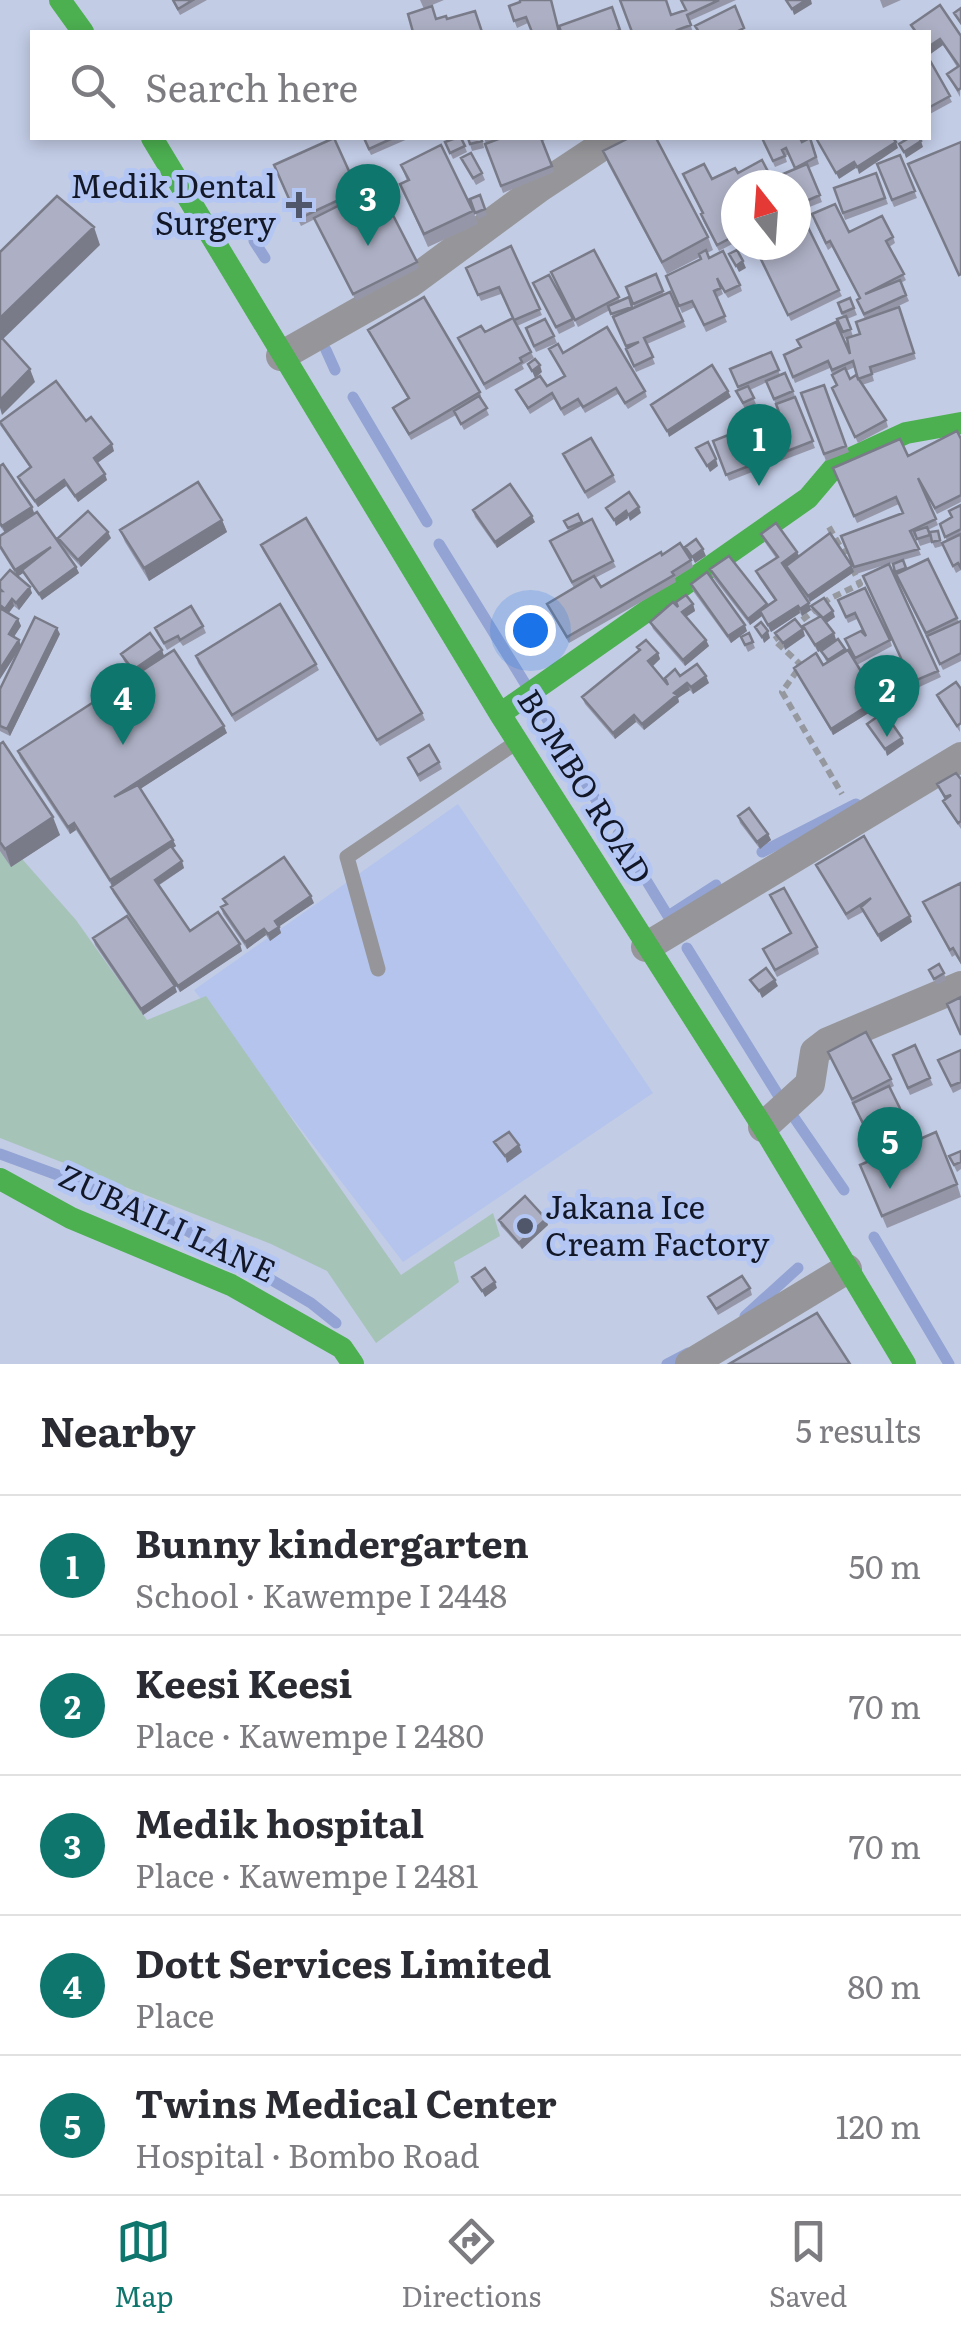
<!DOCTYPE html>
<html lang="en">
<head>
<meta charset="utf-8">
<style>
  :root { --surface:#fff; --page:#f2f2f3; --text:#2b2b33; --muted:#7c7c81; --line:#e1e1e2; --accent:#0f766e }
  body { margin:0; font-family:Literata,serif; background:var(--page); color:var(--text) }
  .compass { position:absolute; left:721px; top:170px; width:90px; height:90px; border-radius:50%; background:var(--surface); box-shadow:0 5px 15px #0003; rotate:343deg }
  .you { position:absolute; left:530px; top:630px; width:35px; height:35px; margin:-25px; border:8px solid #fff; border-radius:50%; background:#1a73e8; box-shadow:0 0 0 15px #1a73e833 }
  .badge { display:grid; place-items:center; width:65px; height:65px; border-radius:50%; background:var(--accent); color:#fff; font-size:32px; font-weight:700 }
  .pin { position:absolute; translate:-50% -82px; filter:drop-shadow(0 2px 5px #0008) }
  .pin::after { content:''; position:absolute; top:52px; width:35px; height:30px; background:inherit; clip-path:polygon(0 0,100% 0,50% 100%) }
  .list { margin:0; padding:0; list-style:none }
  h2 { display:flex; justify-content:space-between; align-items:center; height:130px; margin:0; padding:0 40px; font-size:42px }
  h2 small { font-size:32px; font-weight:400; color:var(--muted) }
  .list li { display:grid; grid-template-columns:65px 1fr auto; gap:30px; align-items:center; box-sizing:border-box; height:140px; padding:0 40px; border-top:2px solid var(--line) }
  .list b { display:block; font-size:38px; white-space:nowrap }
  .list p { margin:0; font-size:32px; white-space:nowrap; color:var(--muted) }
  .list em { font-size:32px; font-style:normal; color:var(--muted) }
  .icon { flex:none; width:55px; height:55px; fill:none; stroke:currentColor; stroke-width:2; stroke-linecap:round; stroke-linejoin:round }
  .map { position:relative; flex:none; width:961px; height:1364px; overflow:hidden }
  .search { position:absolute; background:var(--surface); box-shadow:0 5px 15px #0003; left:30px; right:30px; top:30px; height:110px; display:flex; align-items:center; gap:25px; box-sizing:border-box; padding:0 35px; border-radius:0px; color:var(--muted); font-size:38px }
  .sheet { height:830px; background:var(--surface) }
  nav { display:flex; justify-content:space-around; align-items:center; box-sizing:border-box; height:140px; border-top:2px solid var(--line); background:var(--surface); font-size:28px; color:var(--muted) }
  nav a { display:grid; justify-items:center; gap:5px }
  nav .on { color:var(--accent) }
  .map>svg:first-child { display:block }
  .built { fill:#b4c4ec }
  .green { fill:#a6c3b8 }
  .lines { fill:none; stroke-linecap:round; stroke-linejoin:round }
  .stream { stroke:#92a3d4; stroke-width:11 }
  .path { stroke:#95989e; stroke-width:6; stroke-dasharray:8 5; stroke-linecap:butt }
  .lane { stroke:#96969a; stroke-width:15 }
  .street { stroke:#96969a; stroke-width:30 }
  .fast { stroke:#4caf50; stroke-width:22 }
  .wall { fill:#9597a9; fill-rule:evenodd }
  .shaded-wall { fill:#797b89 }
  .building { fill:#adb0c4; stroke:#797b89; stroke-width:2.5 }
  .poi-dot { fill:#50576a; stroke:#b4c6f3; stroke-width:4 }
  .labels { text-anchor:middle; stroke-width:10; stroke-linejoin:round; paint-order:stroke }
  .poi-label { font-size:32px; fill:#121828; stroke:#b4c6f3; text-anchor:end }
  .street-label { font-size:32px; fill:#121828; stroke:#b4c6f3 }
</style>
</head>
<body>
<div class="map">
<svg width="961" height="1364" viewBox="0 0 961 1364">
  <rect width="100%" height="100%" fill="#c2cce5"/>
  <!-- built -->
  <path class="built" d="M458,804L653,1093L403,1262L194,990Z"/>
  <!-- green -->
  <path class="green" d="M0,834L76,920L147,1020L206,996L401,1275L493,1213L500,1236L454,1262L459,1282L376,1343L327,1271L271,1244L0,1138Z"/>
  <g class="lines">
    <!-- stream -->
    <path class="stream" d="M254,241L265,258
      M326,350L335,370
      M353,397L427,522
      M439,544L526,685
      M536,701L607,818
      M618,834L668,916L716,885
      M762,852L856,804
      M687,948L780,1098
      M793,1116L844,1190
      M0,1154L150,1209L311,1303L336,1323
      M874,1237L949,1364
      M745,1316L798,1268
      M667,1364L688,1353"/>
    <!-- path -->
    <path class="path" d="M829,527L845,555
      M792,628L829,599L860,584L851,566
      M781,635L774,640L801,665L782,692L842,794"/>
    <!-- lane -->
    <path class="lane" d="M378,969L347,857L514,744"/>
    <!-- street -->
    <path class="street" d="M281,356L410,283L540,187L614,138
      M646,947L961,757
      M763,1127L810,1084L815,1052L828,1042L961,986
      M690,1364L847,1269"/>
    <!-- fast -->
    <path class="fast" d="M60,0L83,32
      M152,138L500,714L763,1127L905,1364
      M500,714L808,498L836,465L906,433L961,423
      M0,1179L71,1218L231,1285L342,1348L353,1364"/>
  </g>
  <!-- wall -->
  <path class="wall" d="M172,0H207L180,15Z
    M420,0H444L425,8L413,32L424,9Z
    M681,0H736L689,21L693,32H632L685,10Z
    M880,0H901L883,8Z
    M520,2L528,23L517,28L509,6Z
    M911,25L961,36L960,97L947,74L957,67L943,45L929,55L928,32H914Z
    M928,57L952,102L928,115Z
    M334,138L360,195L417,262L419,268L356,301L315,219L301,226L276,172Z
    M363,138H410L371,155Z
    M461,138L467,152L453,159L445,142Z
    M468,138H482L484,148L472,151Z
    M484,138H552L542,141L554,172L503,193Z
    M762,138H803L801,139L802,142L811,138L819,164L809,168L822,202L807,208L804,203L796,207L795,169L788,155L785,156L787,162L775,167Z
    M603,151L708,237L713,250L707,253L709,258L740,285L742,291L728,298L720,286L723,294L716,298L727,322L706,332L695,307L682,313L666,276L701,259L700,257L667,274L608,164Z
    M900,155L917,198L894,207L877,164Z
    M461,158L482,173L485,180L476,185Z
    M401,165L473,211L478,224L428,247L400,184L407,181Z
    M876,173L888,204L845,220L834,188Z
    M683,174L712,179L775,185H736V242L719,251L703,221L701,214H702Z
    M480,195L487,215L478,219L470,199Z
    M814,221L849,232L893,237L895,243L889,247L906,280L901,283L909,301L886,312L899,307L916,359L872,374L874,381L862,385L886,420L888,427L858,443L835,394L836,386L830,368L795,383L784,355L850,354L847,338L845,339L837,319L843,317L838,303L850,298L857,315L847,319L853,336L860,334L865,319L857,300L860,299L832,247L828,250ZM855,367L858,379H850L846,371Z
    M511,246L542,315L517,326L534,358L522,365L524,369L486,390L458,338L485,332L513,319L501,294L481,301L466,268Z
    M755,247L839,290L842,296L791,321Z
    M594,250L620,301L629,297L633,308H635L626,287L656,274L664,295L670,292L686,327L647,344L655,364L636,372L610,310L578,327L551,272Z
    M533,283L573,319L575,326L559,334Z
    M368,330L480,392L482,400L489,415L464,430L456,415L411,440L393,408L408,399Z
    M528,335L554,336L557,343L536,352Z
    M549,349L563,353L645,391L647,397L628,409L618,394L585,413L581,406L564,416L554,399L530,414L516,390L547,386L564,376Z
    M771,352L780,375L793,391L815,448L729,481L713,441L780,415L767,382L750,390L756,404L745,409L736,391L739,390L730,369Z
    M824,385L849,452L826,461L801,393Z
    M86,421L114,451L97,463L107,480L78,502L66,486L38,507L20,483L18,477L30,468L0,425Z
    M961,439V502L937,514L923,489L938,525L928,530L931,539L938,531L942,546L935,548L932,542L920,546L916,536L913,537L921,555L903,560L907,569L928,559L959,622L961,621V661L943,670L898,581L893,564L898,562L889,564L941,677L915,689L865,582L885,565L856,574L841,536L903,513L899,504L857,523L833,468L908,456Z
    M563,454L613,475L616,482L588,499Z
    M0,466L32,507L34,513L60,544L58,538H111L81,567L61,546L76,567L79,573L42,600L23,573L18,576L32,593L19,610L14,606L9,613L18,619L21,626L14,636L19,640L21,646L60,634L10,736L0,731V689L21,647L0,679V581L17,576L0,549V536L5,533L0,526Z
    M961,505V570L956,573L942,543L947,541L940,524L952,517Z
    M473,510L535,522L497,548L475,517Z
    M578,514L583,524L613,561L616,567L595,578L601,587L662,555L691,560L693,567L675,578L676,582L569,643L547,604L574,588L550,541L569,531L564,521Z
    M222,520L227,532L149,581L125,542L120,530Z
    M761,534L797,552L799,556L854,572L810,602L789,573L811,610L802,616L800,613L771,632L762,616L750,625L712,576L710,569L768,606L775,601L759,578L756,571L776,558L764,541Z
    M261,545L422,713L425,720L380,746L263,551Z
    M691,584L747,631L731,643L693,591Z
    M838,600L890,640L892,646L857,665L845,639L864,634L857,619L848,623Z
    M693,604L695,611L686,617L706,640L709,646L685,666L653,629L650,622L678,607Z
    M811,606L835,617L826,623L834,633L836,640L818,652L803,626L818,617L813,612Z
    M203,626L206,633L183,646L180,642L167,650L155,628Z
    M749,633L755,648L748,652L741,637Z
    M637,647L658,653L660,659L652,666L667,684L680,676L709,683L693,694L690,690L678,698L679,702L644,730L636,722L615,739L585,704L582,697L639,651Z
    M845,649L880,706L833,735L794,668L823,665L827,663L821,651Z
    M162,650L164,656L227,733L140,789L176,846L173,848L184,868L158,886L190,931L242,951L180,992L113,893L111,887L112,886L76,830L70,834L20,758L18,751L135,676L124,661L121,654Z
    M196,656L316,664L319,670L235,722L198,663Z
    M956,682L960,732L939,701L937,695Z
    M0,744L60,835L11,867L0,851Z
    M408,758L439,762L442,769L420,782Z
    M960,778L961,829L946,807L943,801L945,800L937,784Z
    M738,816L768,834L771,840L760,849L740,823Z
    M816,865L912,922L881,942L863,912L848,920Z
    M961,883V964L955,955L952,957L923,902Z
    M770,895L817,947L819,954L777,977L763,949L790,933Z
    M223,899L314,903L279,926L281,933L270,941L266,935L247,949L223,914L221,907L225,904Z
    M93,938L177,992L143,1015L95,945Z
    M929,970L944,973L946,980L937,985Z
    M915,1045L933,1085L910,1095L893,1055Z
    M961,1050V1089L953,1093L941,1067Z
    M828,1052L891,1079L894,1086L890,1088L916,1141L957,1184L961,1197L887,1228L860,1165L878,1157Z
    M961,1151V1169L957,1172L949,1156Z
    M546,1219L548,1225L522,1249L501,1226L499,1220Z
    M750,1288L752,1295L718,1315L708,1297Z"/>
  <!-- shaded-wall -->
  <path class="shaded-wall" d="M806,0H811L812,4L794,15L792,9Z
    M940,39L943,45L929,55L928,47Z
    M921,141L923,147L906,158L904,152Z
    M896,142L898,148L859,174L857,167Z
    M854,162L856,168L839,179L836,173Z
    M94,227L100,245L0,342V318Z
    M743,261L746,268L739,272L736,266Z
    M540,365L542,372L535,378L532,371Z
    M30,369L35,382L2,415L0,408V400Z
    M728,391L731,397L669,437L667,431Z
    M112,444L114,451L96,464L94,458Z
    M716,459L718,466L710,472L707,466Z
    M105,474L107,480L78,502L75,496Z
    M64,480L66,486L38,507L35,501Z
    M32,507L34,513L5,533L2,526Z
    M639,507L641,513L630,521L628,515Z
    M626,511L628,518L616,526L614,520Z
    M532,516L535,522L497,548L495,542Z
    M222,520L227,532L149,581L144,568Z
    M108,532L111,538L81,567L78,560Z
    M51,547L54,553L17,577L15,570Z
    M703,549L706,556L695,563L692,557Z
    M797,552L800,558L784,569L782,563Z
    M852,566L854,572L810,602L808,596Z
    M76,567L79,573L42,600L39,594Z
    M30,587L32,593L19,610L16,603Z
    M12,599L14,606L7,615L5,609Z
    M809,603L811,610L802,616L800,609Z
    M693,604L695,611L684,618L682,612Z
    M767,604L770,610L760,611L762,616L750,625L748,619Z
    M798,606L800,613L771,632L768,625Z
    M833,611L835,617L825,624L823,618Z
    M18,619L21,626L12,640L9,634Z
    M745,625L747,631L731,643L728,636Z
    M57,628L60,634L10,736L7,729Z
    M803,629L805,636L785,650L783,643Z
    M768,631L770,638L764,643L762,637Z
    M834,633L836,640L818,652L815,645Z
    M19,640L21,646L0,679V669Z
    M706,640L709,646L685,666L683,660Z
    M162,650L164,656L136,677L133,670Z
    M658,653L660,659L651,668L648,661Z
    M706,676L709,683L693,694L691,687Z
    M687,683L690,690L678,698L679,702L644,730L642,724L674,693Z
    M878,699L880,706L833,735L831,729Z
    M634,715L636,722L615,739L613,733Z
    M224,726L227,733L117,804L114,797Z
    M902,738L904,744L887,756L885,749Z
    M53,817L60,835L11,867L5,849Z
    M74,823L76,830L70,834L68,827Z
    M768,834L771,840L760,849L757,842Z
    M173,840L176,846L112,886L110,880Z
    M182,861L184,868L157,886L155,880Z
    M311,896L314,903L277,928L275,921Z
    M910,916L912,922L881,942L878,935Z
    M279,927L281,933L270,941L268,934Z
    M264,929L266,935L247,949L245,942Z
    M240,944L242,951L180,992L178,986Z
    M775,980L778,986L762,998L759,991Z
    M175,986L177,992L143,1015L141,1009Z
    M519,1145L522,1152L507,1163L505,1156Z
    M546,1219L548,1225L522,1249L519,1243Z
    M495,1282L497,1288L485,1297L482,1291Z"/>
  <!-- building -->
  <path class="building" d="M173,0H193L178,9Z
    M520,0H551L559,32H532L526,17L514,21L509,6L520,2Z
    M620,0H666L671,15L686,10L681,0H719L687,15L691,25L677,30L678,32H632Z
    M786,0H806L792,9Z
    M940,5L961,36V88L958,90L947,74L959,66L940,39L928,47V32H916L911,25Z
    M432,6L436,19L446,16L447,19L475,11L482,32H413L408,14Z
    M735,6L744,28L736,32H699L695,26Z
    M612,7L620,30L613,32H561L559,26Z
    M961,8V23L954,13Z
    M928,57L950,96L928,108Z
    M334,138L358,191L298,219L274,165Z
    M364,138H393L369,149Z
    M456,138H461L465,146L450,153L445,142Z
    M468,138H481L482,141L470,144Z
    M501,138H541L552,166L501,186L485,144Z
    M629,138H656L708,237L662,262L603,151Z
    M762,138H800L802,142L810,138L816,157L795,168L786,148L782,150L785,156L773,161Z
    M816,138H893L896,142L857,167L854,162L836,173Z
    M909,138H919L921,141L904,152L899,144Z
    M961,142V274L959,275L908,164Z
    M441,145L473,211L424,234L400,184L409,180L401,165Z
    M471,153L482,173L473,178L461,158Z
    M900,155L915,191L892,200L877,164Z
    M762,160L775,185H747L745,181L743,182L745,185H736V235L717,245L701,214L703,213L683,174L704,164L712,179L735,168L738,173Z
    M807,164L820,195L804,202L802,197L796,200V185H787L783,174Z
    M876,173L885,198L843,213L834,188Z
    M378,186L417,262L353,294L314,218Z
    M480,195L485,209L475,213L470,199Z
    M57,196L94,227L0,318V252Z
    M835,204L849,232L882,216L893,237L886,241L904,274L865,294L900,280L906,295L864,314L857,300L860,298L830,241L826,243L812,214Z
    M798,207L839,290L788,315L755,247L759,245H796V208Z
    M511,246L540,309L514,320L531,352L520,358L522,362L484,384L458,338L481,326L485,332L513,318L499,287L478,295L466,268Z
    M594,250L619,297L575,320L551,272Z
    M706,250L709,258L723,251L740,285L725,292L717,278L721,288L714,291L725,316L704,325L692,301L679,306L666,276L701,259L699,254Z
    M737,250L743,261L736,266L729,254Z
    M656,274L663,291L633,304L626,287Z
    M549,275L573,319L556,327L533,283Z
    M670,292L683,321L644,338L653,357L634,366L626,349L639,342L626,346L613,317Z
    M424,297L480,392L409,434L393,408L409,398L368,330Z
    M629,297L632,307L611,314L608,306Z
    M850,298L854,308L842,313L838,303Z
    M899,307L914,353L870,367L872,374L858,379L853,361L832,370L828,361L793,377L784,355L801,347L797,340L836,322L850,354L847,338L860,334L856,322Z
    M846,316L851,329L843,332L837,319Z
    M545,319L554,336L534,346L526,328Z
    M607,327L645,391L625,403L616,388L583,407L578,399L561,409L552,393L528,408L516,390L540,376L547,386L565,376L549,349L558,344L563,353Z
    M1,337L30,369L0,400V338Z
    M771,352L779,370L738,387L730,369Z
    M535,359L540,365L532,371L528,364Z
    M712,365L728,391L667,431L651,405Z
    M845,368L850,379L856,375L886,420L855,437L832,388L837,385L832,375Z
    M785,373L793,391L774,399L766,381Z
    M56,381L86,421L91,417L112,444L94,458L105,474L75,496L64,480L35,501L18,477L31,467L0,422Z
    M824,385L846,446L824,454L801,393Z
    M748,386L754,398L743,403L736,391Z
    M479,396L487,408L461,424L454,411Z
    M795,397L813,441L726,475L713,441L780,415L776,404Z
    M957,431L961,439V495L935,508L918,478L936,519L910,531L919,549L854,567L841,536L903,513L896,497L854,516L833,468L900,439L908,456Z
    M591,438L613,475L585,492L563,454Z
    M708,442L716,459L707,466L696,448Z
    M3,464L32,507L2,526L0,523V466Z
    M198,482L222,520L144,568L120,530Z
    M510,484L532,516L495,542L473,510Z
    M629,492L639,507L628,515L626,511L614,520L606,508Z
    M961,505V529L945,537L940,524L952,517L949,511Z
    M88,511L108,532L78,560L58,538Z
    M37,512L76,567L39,594L22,570L51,547L15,570L0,546V536Z
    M578,514L582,522L568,528L564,521Z
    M306,518L422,713L377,740L261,545Z
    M592,519L613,561L572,582L550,541Z
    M776,523L797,552L782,563L809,603L800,609L798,606L768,625L760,611L776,600L756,571L778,557L761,534Z
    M927,527L930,535L917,539L914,531Z
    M938,531L940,540L932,542L930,532Z
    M830,533L852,566L808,596L786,566Z
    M961,534V568L958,563L953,566L942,543Z
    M696,539L703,549L692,557L685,547Z
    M680,543L691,560L672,572L674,575L567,637L547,604L594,576L601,587L661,552L662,555Z
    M729,556L767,604L748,619L710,569Z
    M928,559L957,618L926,633L896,574Z
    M903,560L906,568L895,572L893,564Z
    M889,564L938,671L912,682L863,576Z
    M10,570L30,587L16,603L12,599L5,609L0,605V591H2L0,589V581Z
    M707,572L745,625L728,636L691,584Z
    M865,588L890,640L855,658L845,639L861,631L866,636L855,613L846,617L838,600Z
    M686,595L693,604L682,612L706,640L683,660L650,622L673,602L678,607L676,602Z
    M824,598L833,611L823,618L811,606Z
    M280,604L316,664L232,715L196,656Z
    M191,606L203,626L180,640L178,636L164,643L155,628Z
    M0,608L18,619L9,634L19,640L0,669Z
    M821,616L834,633L815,645L803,626Z
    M35,617L57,628L7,729L0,726V689Z
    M795,619L803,629L783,643L775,633Z
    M961,621V653L940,664L927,636Z
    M761,622L768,631L762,637L755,627Z
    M150,633L162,650L133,670L121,654Z
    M749,633L753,642L745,645L741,637Z
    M838,639L845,649L828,660L821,651Z
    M646,640L658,653L648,661L668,685L665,678L675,669L680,676L697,664L706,676L691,687L687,683L674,693L677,695L642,724L634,715L613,733L582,697L640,650L637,647Z
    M174,650L224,726L114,797L138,785L173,840L110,880L74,823L68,827L18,751Z
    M848,650L878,699L831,729L794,668L816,653L823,665Z
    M956,682L961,689V723L957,726L937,695Z
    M884,712L902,738L885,749L867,724Z
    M3,742L53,817L5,849L0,842V744Z
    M429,745L439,762L418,775L408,758Z
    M956,773L960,778H961V821L958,823L943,801L951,795L945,797L937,784Z
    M749,808L768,834L757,842L738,816Z
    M864,836L910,916L878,935L861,907L871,898L846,914L816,865Z
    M171,846L182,861L155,880L190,931L218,912L240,944L178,986L111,887Z
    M284,857L311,896L275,921L279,927L268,934L264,929L245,942L221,907L227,904L223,899Z
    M961,883V962L953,948L950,950L923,902Z
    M784,888L817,947L775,970L763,949L791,933L770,895Z
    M127,916L175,986L141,1009L93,938Z
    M939,964L944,973L934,979L929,970Z
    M766,968L775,980L759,991L750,980Z
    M961,997V1035L947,1004Z
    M866,1032L891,1079L852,1099L828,1052Z
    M915,1045L930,1078L908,1088L893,1055Z
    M961,1050V1082L951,1086L938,1060Z
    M889,1086L916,1141L879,1156L853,1103Z
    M509,1132L519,1145L505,1156L494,1142Z
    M936,1132L957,1184L882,1216L860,1165Z
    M961,1151V1162L954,1165L949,1156Z
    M525,1196L546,1219L519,1243L499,1220Z
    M485,1268L495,1282L482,1291L472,1277Z
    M742,1276L750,1288L716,1309L708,1297Z
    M817,1313L850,1364H729Z"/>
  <!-- markers -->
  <g class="poi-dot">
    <path d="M294 190h10v10h10v10h-10v10h-10v-10h-10v-10h10z"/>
    <circle cx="525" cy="1226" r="10"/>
  </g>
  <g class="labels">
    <!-- poi labels -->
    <g class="poi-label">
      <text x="276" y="198">Medik Dental<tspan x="276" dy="37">Surgery</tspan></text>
      <text x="545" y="1219" text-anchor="start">Jakana Ice<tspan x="545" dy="37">Cream Factory</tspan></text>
    </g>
    <!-- street labels -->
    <g class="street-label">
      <text transform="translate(584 787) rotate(58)" y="11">BOMBO ROAD</text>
      <text transform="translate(167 1224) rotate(25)" y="11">ZUBAILI LANE</text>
    </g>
  </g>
</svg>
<svg class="compass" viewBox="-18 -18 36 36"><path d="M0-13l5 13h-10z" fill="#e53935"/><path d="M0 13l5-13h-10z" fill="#7c7c81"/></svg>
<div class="you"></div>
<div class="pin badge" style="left:759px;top:486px">1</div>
<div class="pin badge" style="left:887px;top:737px">2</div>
<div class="pin badge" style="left:368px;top:246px">3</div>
<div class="pin badge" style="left:123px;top:745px">4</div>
<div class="pin badge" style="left:890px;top:1189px">5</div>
<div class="search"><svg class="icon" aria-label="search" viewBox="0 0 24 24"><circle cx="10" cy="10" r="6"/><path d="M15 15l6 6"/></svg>Search here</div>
</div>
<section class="sheet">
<h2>Nearby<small>5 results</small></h2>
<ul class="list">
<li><span class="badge">1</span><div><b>Bunny kindergarten</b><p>School · Kawempe I 2448</p></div><em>50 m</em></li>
<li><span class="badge">2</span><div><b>Keesi Keesi</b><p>Place · Kawempe I 2480</p></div><em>70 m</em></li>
<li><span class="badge">3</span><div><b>Medik hospital</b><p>Place · Kawempe I 2481</p></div><em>70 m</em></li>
<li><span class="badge">4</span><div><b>Dott Services Limited</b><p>Place</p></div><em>80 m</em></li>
<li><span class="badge">5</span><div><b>Twins Medical Center</b><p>Hospital · Bombo Road</p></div><em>120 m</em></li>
</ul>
</section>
<nav>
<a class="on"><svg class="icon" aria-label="map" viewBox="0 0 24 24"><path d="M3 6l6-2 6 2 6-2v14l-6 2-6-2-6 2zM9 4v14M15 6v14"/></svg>Map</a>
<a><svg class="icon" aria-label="directions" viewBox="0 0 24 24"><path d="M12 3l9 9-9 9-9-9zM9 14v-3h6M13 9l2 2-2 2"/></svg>Directions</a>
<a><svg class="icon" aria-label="saved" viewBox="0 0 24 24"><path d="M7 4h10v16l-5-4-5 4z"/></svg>Saved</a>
</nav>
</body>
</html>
